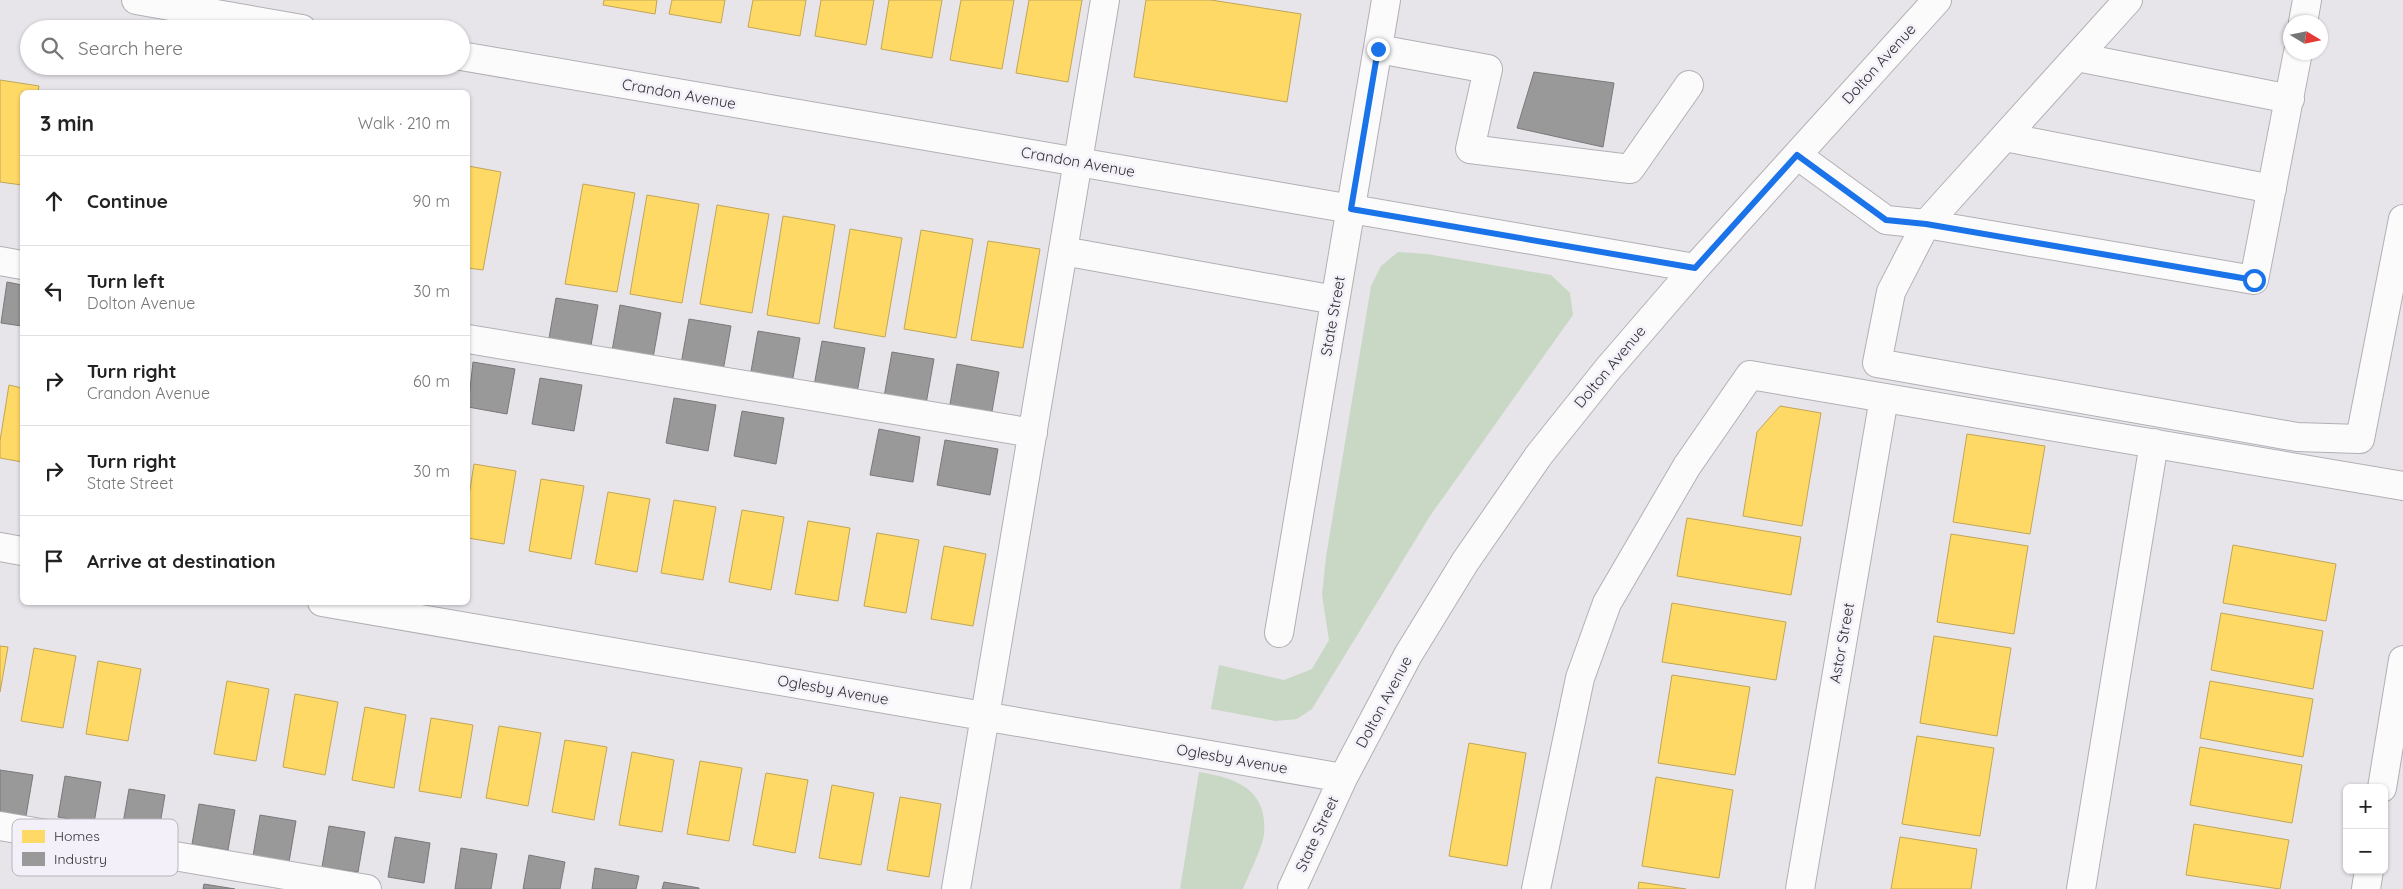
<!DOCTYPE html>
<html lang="en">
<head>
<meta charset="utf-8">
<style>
  :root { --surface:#fff; --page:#f6f6f6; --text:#222; --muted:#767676; --line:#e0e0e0 }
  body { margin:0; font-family:Quicksand,sans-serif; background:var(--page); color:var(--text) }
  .controls { position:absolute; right:15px; bottom:15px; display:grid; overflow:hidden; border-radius:8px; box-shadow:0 1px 4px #0004 }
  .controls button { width:45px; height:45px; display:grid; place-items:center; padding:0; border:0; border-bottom:1px solid var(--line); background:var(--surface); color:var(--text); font:25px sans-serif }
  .compass { position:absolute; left:2283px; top:15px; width:45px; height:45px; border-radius:50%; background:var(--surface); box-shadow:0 1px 4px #0004; rotate:100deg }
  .stop { position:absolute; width:15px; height:15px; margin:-11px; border:4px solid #1a73e8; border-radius:50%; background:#fff }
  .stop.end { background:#1a73e8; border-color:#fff; box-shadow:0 1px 5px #0008 }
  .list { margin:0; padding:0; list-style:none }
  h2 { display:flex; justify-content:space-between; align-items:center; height:65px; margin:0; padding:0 20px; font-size:21px }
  h2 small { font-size:16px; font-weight:400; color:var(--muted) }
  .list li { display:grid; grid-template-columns:32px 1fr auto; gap:15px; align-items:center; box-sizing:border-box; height:90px; padding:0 20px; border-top:1px solid var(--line) }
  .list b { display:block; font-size:19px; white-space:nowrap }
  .list p { margin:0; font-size:16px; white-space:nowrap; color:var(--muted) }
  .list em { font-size:16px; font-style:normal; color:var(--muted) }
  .icon { flex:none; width:28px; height:28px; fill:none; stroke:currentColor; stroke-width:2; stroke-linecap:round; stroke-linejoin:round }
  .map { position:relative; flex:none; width:2403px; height:889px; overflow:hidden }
  .search { position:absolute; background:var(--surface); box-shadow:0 1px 4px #0004; left:20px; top:20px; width:450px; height:55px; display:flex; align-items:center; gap:12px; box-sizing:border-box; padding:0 18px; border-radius:28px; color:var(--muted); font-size:19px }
  .panel { position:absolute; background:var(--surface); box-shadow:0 1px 4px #0004; left:20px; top:90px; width:450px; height:515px; border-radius:8px }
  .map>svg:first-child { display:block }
  .green { fill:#c9d8c5 }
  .homes { fill:#ffd966; stroke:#c1a656 }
  .industry { fill:#999; stroke:#7a797a }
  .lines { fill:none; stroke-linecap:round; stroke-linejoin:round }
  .minor-casing { stroke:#b2b0b4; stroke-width:30 }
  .minor { stroke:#fbfbfc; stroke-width:28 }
  .route { stroke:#1a73e8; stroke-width:6 }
  .labels { text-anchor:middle; stroke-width:5; stroke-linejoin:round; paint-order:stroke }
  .street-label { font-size:15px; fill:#302f32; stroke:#f3f0f9 }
  .key { fill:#f3f0f9; stroke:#b8b6bd; stroke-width:1 }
  .key-label { font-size:14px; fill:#302f32 }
</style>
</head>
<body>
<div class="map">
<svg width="2403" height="889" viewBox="0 0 2403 889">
  <rect width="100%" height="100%" fill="#e7e4ea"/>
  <!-- green -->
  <path class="green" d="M1398,252L1427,254L1551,275L1570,293L1573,315L1430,516L1312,709L1297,719L1276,721L1211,709L1219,665L1284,680L1312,669L1329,640L1322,595L1326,557L1371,286L1381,266Z
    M1199,772C1236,778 1268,789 1264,834C1262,849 1249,874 1243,889H1180Z"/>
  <!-- homes -->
  <path class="homes" d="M604,0H657L655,14L603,5Z
    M672,0H725L721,23L669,14Z
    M753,0H806L800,36L748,27Z
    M821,0H874L866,45L815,36Z
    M889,0H942L932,58L881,49Z
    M961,0H1014L1002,69L950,60Z
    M1029,0H1082L1068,82L1016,73Z
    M1146,0H1211L1301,14L1287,102L1134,77Z
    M0,80L39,86L38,92H22V185L0,182Z
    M468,166L501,172L483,270L468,268Z
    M583,184L635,193L617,292L565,284Z
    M647,195L699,204L682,303L630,294Z
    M717,205L769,214L752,313L700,304Z
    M783,216L835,225L819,324L767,315Z
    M850,229L902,238L885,337L834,328Z
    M921,230L973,239L956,338L904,329Z
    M988,241L1040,249L1023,348L971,340Z
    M9,385L22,388V462L0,458V441Z
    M1780,406L1821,413L1802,526L1743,516L1757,432Z
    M1967,434L2045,446L2030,534L1953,522Z
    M474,464L516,471L504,544L468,538V502Z
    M541,479L584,486L571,559L529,551Z
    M608,492L650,499L637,572L595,564Z
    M674,500L716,507L703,580L661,573Z
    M742,510L784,517L771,590L729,582Z
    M1687,518L1801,537L1791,595L1677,576Z
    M808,521L850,528L838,601L795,594Z
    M877,533L919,540L906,613L864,606Z
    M1951,534L2028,546L2014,634L1937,622Z
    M2233,545L2336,564L2326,621L2223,603Z
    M944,546L986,554L973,626L931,619Z
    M1672,603L1786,622L1776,680L1662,662Z
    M2221,613L2323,631L2313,689L2211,670Z
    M1934,636L2011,648L1997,736L1920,723Z
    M0,646L8,647L0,692Z
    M34,648L76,656L63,728L21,721Z
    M98,661L141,669L128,741L86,734Z
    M1672,675L1750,687L1735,775L1658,763Z
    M227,681L269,689L256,761L214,754Z
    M2210,681L2313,699L2303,757L2200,738Z
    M295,694L338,702L325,775L283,767Z
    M365,707L406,715L394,788L352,780Z
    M431,718L473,725L461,798L419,791Z
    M499,726L541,733L528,806L486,798Z
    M1917,736L1994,748L1980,836L1902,824Z
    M565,740L607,747L594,820L552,812Z
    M1469,743L1526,753L1507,866L1449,856Z
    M2200,747L2302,765L2292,823L2190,805Z
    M632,752L674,760L662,832L619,825Z
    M700,761L742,768L729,841L687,834Z
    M766,773L808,780L795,853L753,845Z
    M1656,777L1733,790L1719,878L1642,866Z
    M832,785L874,793L861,865L819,858Z
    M900,797L941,804L929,877L887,870Z
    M2194,824L2289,840L2280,889L2186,875Z
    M1900,837L1977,849L1971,889H1891Z
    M1639,882L1686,889H1638Z"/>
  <!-- industry -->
  <path class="industry" d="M1534,72L1614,83L1603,147L1517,128Z
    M7,282L22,285V326L1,323Z
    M556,298L598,305L590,351L548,344Z
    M620,305L661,313L653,358L612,351Z
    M689,319L731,326L723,371L681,364Z
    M758,331L800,338L792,383L750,377Z
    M822,341L865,348L857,393L814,386Z
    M892,352L934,359L926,404L884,397Z
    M473,362L515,369L507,414L468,407Z
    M957,364L999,372L991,417L949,410Z
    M540,378L582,385L574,431L532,424Z
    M674,398L716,405L708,451L666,443Z
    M742,411L784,418L776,464L734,456Z
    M879,429L920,437L913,482L870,475Z
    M945,440L998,449L990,495L937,485Z
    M0,770L33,775L26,816L0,812Z
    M65,776L101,782L94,823L58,817Z
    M129,789L165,795L158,836L122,829Z
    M199,804L235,810L228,850L192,844Z
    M260,815L296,821L289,862L253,856Z
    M329,826L365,832L358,872L322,867Z
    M395,837L430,843L424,883L388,877Z
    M461,848L497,854L491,889H455Z
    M529,855L565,862L560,889H523Z
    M595,868L639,876L636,889H592Z
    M664,882L699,888V889H662Z
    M204,884L235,889H203Z"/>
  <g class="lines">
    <!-- minor casing -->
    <g class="minor-casing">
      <path id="minor" d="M136,0L302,29
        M2303,22L2307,0
        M1378,49L1488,69L1470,149L1630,169L1689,85
        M2298,52L2254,280L1926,224L1891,292L1877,363L2297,437L2360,439L2403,219
        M461,56L1695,268
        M2077,57L2290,99
        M2005,137L2272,189
        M1797,155L1886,220L1926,224L2128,0
        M1063,251L1335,300
        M0,261L22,265
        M468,339L1033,433
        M0,547L22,551
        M322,602L1343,778
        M1279,633L1386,0
        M2382,788L2403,660
        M0,826L367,889
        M956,889L1105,0
        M1292,889L1343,778L1408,655L1465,562L1539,455L1607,370L1695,268L1937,0
        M1536,889L1580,678L1607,603L1687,466L1750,375L2403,486
        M1800,889L1884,398
        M2081,889L2154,443
        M2366,889L2369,870"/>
    </g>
    <!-- minor -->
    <use href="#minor" class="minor"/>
  </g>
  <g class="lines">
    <!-- route -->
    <path class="route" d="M1378,49L1351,209L1695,268L1797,155L1886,220L1926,224L2254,280"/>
  </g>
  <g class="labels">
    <!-- street labels -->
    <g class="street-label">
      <text transform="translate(1879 64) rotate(-48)" y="5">Dolton Avenue</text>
      <text transform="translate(679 94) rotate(10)" y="5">Crandon Avenue</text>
      <text transform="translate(1078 162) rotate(10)" y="5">Crandon Avenue</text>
      <text transform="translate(1333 316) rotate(-80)" y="5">State Street</text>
      <text transform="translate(1610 367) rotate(-50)" y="5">Dolton Avenue</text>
      <text transform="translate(1842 643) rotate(-80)" y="5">Astor Street</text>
      <text transform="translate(833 690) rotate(10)" y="5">Oglesby Avenue</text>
      <text transform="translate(1384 702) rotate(-62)" y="5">Dolton Avenue</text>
      <text transform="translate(1232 759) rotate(10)" y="5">Oglesby Avenue</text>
      <text transform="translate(1317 834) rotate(-65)" y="5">State Street</text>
    </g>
  </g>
  <!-- legend -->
  <rect x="12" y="819" width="166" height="57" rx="8" class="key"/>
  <rect x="22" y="830" width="23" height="13" fill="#ffd966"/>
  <rect x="22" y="852" width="23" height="14" fill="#999"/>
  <g class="key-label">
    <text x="54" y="841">Homes</text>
    <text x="54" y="864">Industry</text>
  </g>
</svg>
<div class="controls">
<button>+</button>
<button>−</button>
</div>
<svg class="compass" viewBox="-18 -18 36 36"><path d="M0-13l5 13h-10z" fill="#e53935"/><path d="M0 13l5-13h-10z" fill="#767676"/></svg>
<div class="stop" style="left:2254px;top:280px"></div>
<div class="stop end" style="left:1378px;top:49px"></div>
<div class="search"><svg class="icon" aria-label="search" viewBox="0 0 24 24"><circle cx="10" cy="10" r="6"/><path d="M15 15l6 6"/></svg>Search here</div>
<section class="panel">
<h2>3 min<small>Walk · 210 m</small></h2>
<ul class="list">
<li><svg class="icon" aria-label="ahead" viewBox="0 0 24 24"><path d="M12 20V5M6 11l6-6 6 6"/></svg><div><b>Continue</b></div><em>90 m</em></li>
<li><svg class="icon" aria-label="left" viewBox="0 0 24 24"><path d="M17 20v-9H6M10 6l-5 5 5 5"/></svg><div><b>Turn left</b><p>Dolton Avenue</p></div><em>30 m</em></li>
<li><svg class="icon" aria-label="right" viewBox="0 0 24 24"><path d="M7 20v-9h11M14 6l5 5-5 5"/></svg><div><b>Turn right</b><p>Crandon Avenue</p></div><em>60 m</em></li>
<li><svg class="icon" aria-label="right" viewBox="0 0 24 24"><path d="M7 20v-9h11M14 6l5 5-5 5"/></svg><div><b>Turn right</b><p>State Street</p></div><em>30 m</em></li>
<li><svg class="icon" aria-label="arrive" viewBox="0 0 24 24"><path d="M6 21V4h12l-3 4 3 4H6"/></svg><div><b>Arrive at destination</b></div></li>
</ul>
</section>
</div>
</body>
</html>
